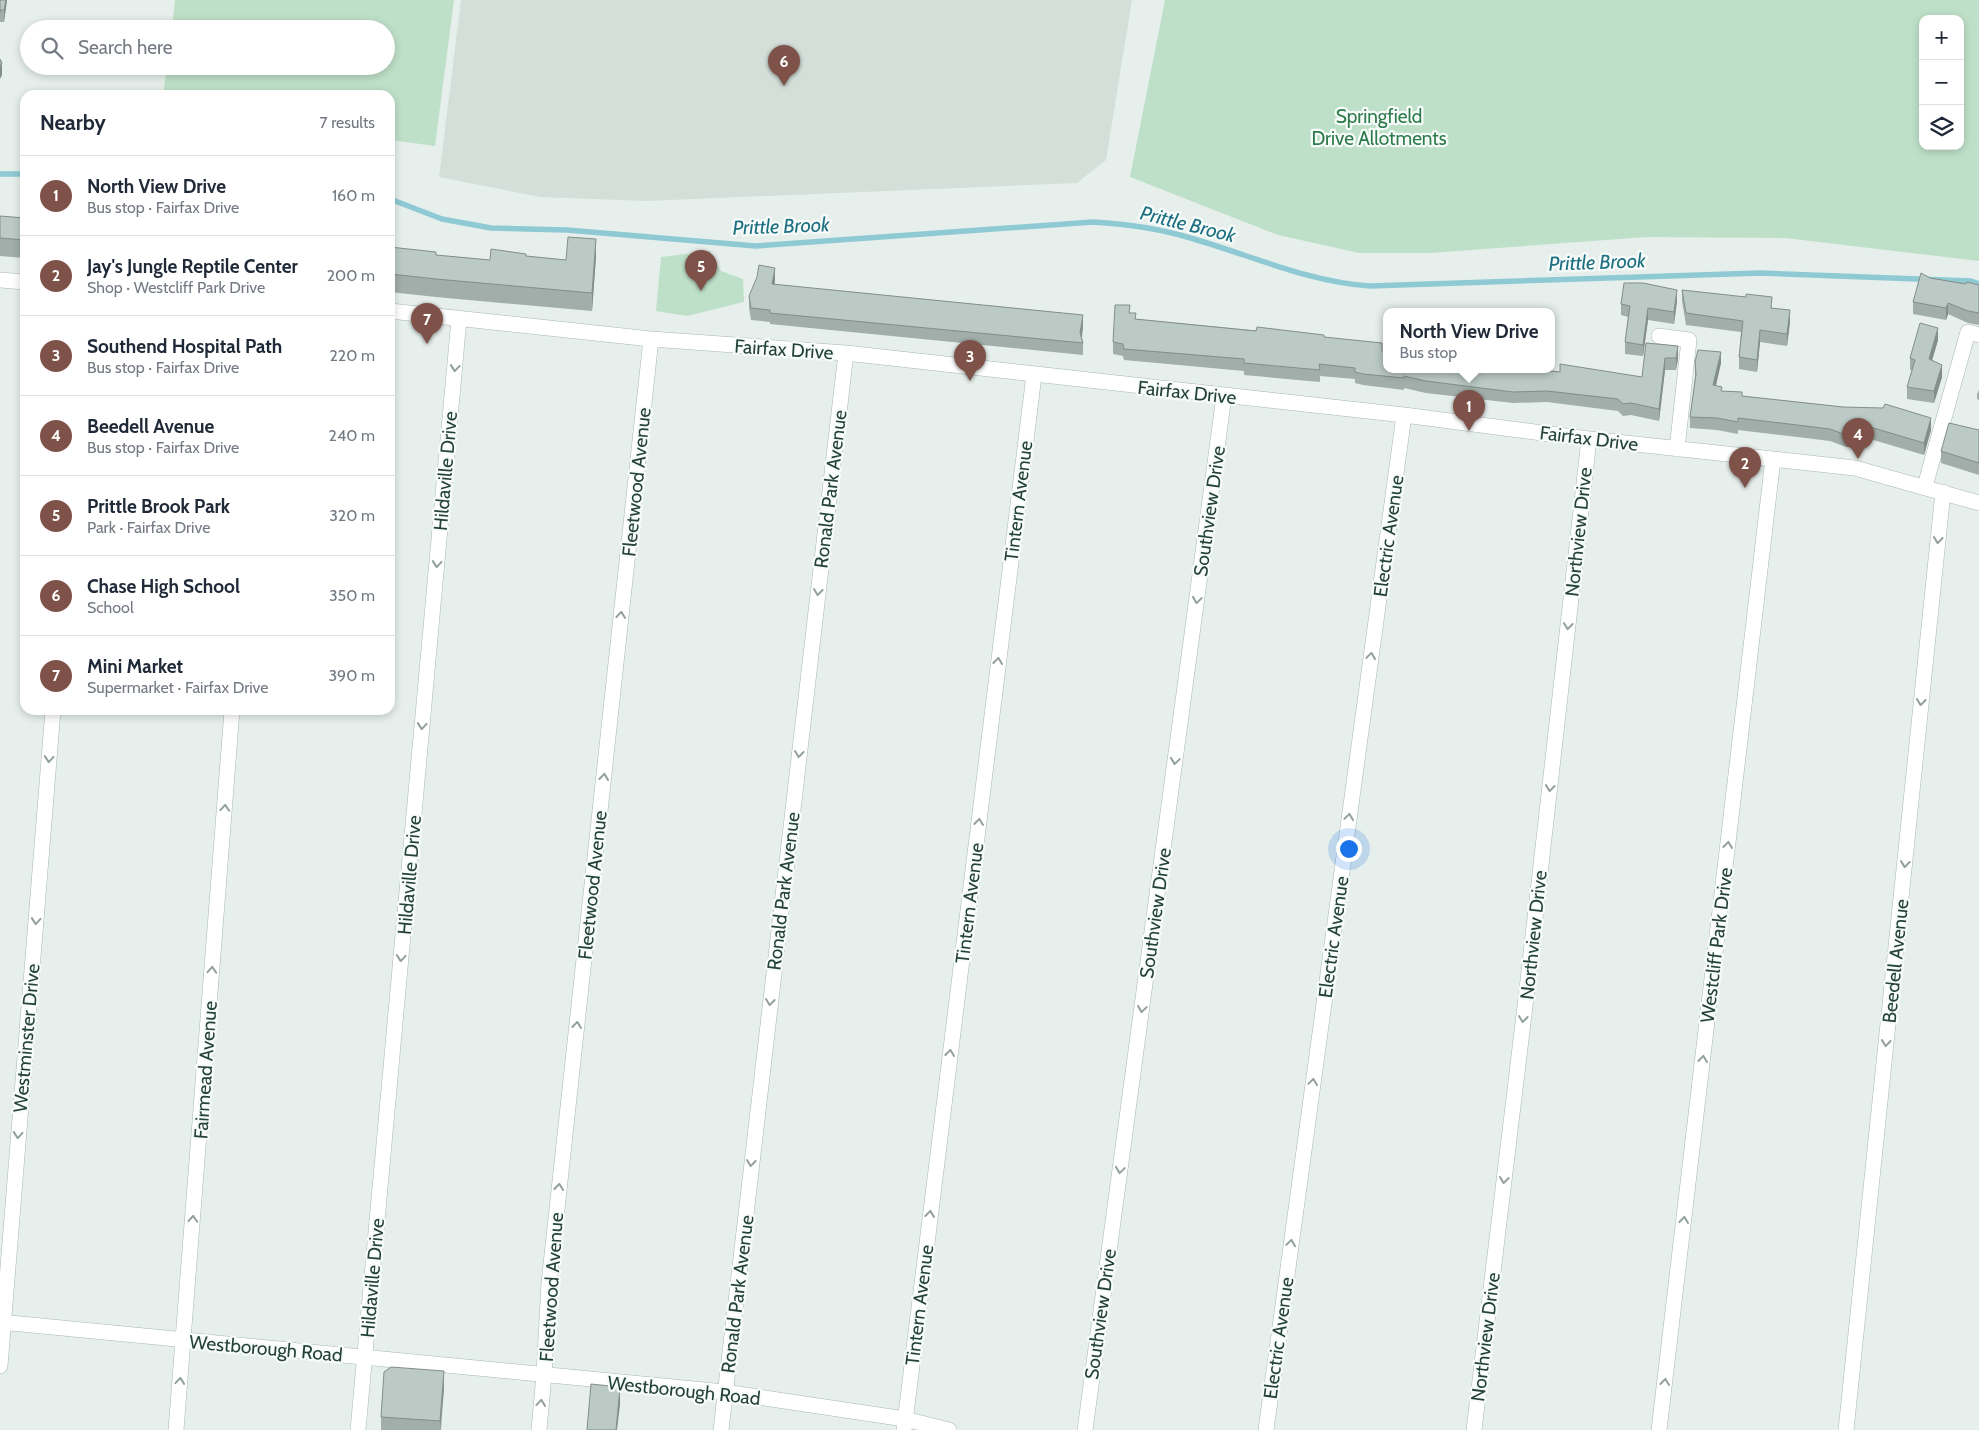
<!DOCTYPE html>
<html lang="en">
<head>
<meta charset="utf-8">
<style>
  :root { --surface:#fff; --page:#f6f6f7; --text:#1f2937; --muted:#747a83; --line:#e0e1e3; --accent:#7f5249 }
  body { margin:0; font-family:Cabin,sans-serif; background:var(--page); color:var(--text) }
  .controls { position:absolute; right:15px; top:15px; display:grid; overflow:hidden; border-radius:10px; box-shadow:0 2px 8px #0003 }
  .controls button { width:45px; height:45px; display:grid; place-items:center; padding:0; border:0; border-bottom:1px solid var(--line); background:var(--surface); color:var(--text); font:25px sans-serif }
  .you { position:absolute; left:1348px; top:848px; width:18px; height:18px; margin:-12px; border:4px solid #fff; border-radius:50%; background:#1a73e8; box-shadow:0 0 0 8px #1a73e833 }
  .badge { display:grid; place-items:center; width:32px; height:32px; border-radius:50%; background:var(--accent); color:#fff; font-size:16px; font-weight:700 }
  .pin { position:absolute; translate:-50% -41px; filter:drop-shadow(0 1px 2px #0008) }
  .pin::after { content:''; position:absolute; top:26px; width:18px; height:15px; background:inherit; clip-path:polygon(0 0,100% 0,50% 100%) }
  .popup { position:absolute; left:1383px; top:308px; width:172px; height:65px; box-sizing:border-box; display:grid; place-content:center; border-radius:10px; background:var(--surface); filter:drop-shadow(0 1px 4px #0005); font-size:16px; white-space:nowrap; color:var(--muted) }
  .popup b { font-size:19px; color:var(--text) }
  .popup::after { content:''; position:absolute; left:50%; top:100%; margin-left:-10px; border:10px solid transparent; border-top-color:var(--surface) }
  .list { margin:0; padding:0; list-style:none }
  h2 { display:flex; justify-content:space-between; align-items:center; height:65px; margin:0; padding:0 20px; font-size:21px }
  h2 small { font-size:16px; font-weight:400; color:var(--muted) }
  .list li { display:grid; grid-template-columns:32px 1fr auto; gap:15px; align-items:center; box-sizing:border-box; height:80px; padding:0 20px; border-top:1px solid var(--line) }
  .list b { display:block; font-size:19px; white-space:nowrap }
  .list p { margin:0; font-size:16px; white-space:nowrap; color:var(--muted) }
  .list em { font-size:16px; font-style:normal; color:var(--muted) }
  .icon { flex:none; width:28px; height:28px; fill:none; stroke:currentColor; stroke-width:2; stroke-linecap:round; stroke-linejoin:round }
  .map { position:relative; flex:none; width:1979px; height:1430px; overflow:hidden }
  .search { position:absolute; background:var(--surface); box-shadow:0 2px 8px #0003; left:20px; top:20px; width:375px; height:55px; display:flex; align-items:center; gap:12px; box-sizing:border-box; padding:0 18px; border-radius:28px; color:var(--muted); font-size:19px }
  .panel { position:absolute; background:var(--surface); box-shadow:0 2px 8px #0003; left:20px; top:90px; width:375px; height:625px; border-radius:15px }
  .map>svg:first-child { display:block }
  .built { fill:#d4dfda }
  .green { fill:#bfe0c8; fill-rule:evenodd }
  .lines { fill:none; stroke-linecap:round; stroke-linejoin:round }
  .stream { stroke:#8ec9d4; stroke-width:5.5 }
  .minor-casing { stroke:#a8b8b2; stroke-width:16 }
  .minor { stroke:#fff; stroke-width:15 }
  .wall { fill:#a1aea9 }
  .shaded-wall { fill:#838d89 }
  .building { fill:#bbcac4; stroke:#838d89 }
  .oneway { stroke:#92a09c }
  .labels { text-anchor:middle; stroke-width:4.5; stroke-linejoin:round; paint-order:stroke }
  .park-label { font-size:19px; fill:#2d7a4b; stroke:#f7fbf9 }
  .street-label { font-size:19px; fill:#24423a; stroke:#f7fbf9 }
  .water-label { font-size:20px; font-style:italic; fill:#1c6f80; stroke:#f7fbf9 }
</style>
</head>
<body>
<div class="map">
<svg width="1979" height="1430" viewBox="0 0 1979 1430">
  <rect width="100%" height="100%" fill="#e6efeb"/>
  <!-- built -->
  <path class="built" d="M461,0H1132L1106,160L1077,183L646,201L540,197L439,177Z"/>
  <!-- green -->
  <path class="green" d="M175,0H454L435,146L390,140V95H163L167,66H386V29H172Z
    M1165,0H1979V261L1785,238L1647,237L1430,253H1359L1278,235L1130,177ZM1923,19H1960V146H1923Z
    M710,251L721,271L743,279L744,302L687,316L656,311L661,257Z"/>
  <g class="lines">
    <!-- stream -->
    <path class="stream" d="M0,174H25
      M390,199L442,219L491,228L567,230L756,246L1093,222C1124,224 1157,228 1187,237C1248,254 1307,282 1370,286L1760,273L1971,281L1979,284"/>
    <!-- minor casing -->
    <g class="minor-casing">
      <path id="minor" d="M0,280L25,282
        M390,311L651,339L846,353L1404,415L1589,439L1855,468L1979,503
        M1659,336L1689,340L1677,449
        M1925,486L1968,332L1979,335
        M0,1322L725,1392L905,1419L949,1430
        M0,1366L53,710
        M176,1430L232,710
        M358,1430L459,319
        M539,1430L544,1375L549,1283L651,339
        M721,1430L846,353
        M904,1430L1034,375
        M1085,1430L1224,396
        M1266,1430L1404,415
        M1474,1430L1526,998L1589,439
        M1659,1430L1773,459
        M1846,1430L1943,492"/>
    </g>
    <!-- minor -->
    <use href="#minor" class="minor"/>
  </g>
  <!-- wall -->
  <path class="wall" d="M0,0H7L4,22H0Z
    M0,216L25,218V258L0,256Z
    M390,247L436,255L490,260L526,256L566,260L596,257L592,311L436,297L390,292Z
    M1930,278L1966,284L1979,285V325L1968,323L1948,314L1946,320L1913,314V302Z
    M775,280V285L1083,327L1082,338L1083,343V355L770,324V322L751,320L749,308V296Z
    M1682,290L1772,308L1790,322L1787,346L1760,342L1757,372L1739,369V357L1741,332L1686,325L1682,301Z
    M1677,301L1674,324L1648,320L1643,356L1625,354V342L1628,317L1621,315V304Z
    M1130,313L1136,319L1324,337L1382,351L1560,372L1642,377L1646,343L1678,358L1676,370H1665L1659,421L1631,415L1623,416L1618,411L1547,402L1513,403L1426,393L1404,388V390L1363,385L1355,383V379L1320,376V382L1244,375V371L1124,360L1123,356L1113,354V342Z
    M1938,340L1932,360L1942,377L1934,403L1907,399V387L1912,370H1910V358Z
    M1695,362L1721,363L1716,386L1722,391L1742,396L1843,407L1931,430L1924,455L1860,436L1858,447H1846L1830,441L1789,436L1738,430V434L1717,430L1690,428V417L1695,378Z
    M1979,390V400L1977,399V394Z
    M1979,430V475L1941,463V451Z
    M444,1388L441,1430H381V1417Z"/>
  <!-- shaded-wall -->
  <path class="shaded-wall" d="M6,0H7L4,22V10Z
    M2,63V75L0,79V67Z
    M596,239V257L592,311V293Z
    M775,268V280L772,296V284Z
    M1677,290V301L1674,324V312Z
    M1948,303V314L1946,320V308Z
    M1648,308V320L1643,356V345Z
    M1790,310V322L1787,346V334Z
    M1083,315V327L1080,344V333Z
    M1938,328V340L1929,371V359Z
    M1760,330V342L1757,372V360Z
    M1678,346V358L1676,370V358Z
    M1721,352V363L1713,397V385Z
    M1665,358V370L1659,421V409Z
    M1942,365V377L1934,403V391Z
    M1931,418V430L1924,455V443Z
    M1860,424V436L1858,447V435Z
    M444,1371V1388L440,1430V1421Z
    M620,1387V1405L617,1430H616Z"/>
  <!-- building -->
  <path class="building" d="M0,0H6L4,10H0V13Z
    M0,59L2,63L0,67Z
    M0,216L25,218V240L0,238Z
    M568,237L596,239L592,293L436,279L390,274V247L436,252V255L490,260L491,249L526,254V256L566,260Z
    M759,265L775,268L772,284L1083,315L1080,333L1083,343L770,313V310L751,308L749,296L757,277Z
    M1921,273L1930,278L1966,284L1967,282L1979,285V313L1968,311L1948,303L1946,308L1913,302Z
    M1624,283H1643L1677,290L1674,312L1648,308L1643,345L1625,342L1630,306L1621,304Z
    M1682,290L1746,297V294L1772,297L1771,308L1790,310L1787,334L1760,330L1757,360L1739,357L1743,321L1686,313Z
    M1115,305H1130L1129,313H1136L1135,319L1256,331L1257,327L1324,335V337L1382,343V351L1386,352V370H1542L1560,372V364L1642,377L1646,343L1678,346L1676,358H1665L1659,409L1631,403L1623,404L1618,399L1547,391L1513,392L1426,381L1404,376V378L1363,374L1355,372V368L1319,364L1320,370L1244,363V359L1124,349L1123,344L1113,342Z
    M1920,323L1938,328L1929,359L1942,365L1934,391L1907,387L1915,360L1910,358Z
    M1698,350L1721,352L1713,385L1722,387L1721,391L1742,392V396L1843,407L1883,408L1885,404L1931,418L1924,443L1860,424L1858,435H1846L1830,429L1789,424L1738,418V422L1717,418L1690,417L1696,374L1695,362Z
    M1949,423L1979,430V463L1941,451Z
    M391,1367L444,1371L440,1421L381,1417L384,1372Z
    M591,1384L620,1387L616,1430H587Z"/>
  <!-- one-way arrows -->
  <defs><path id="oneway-chevron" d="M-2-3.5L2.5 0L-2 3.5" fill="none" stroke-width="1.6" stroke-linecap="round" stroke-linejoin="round" transform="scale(1.25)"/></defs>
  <g class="oneway">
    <use href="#oneway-chevron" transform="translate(455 368) rotate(95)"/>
    <use href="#oneway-chevron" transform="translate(1938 540) rotate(96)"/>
    <use href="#oneway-chevron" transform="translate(437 564) rotate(95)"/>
    <use href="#oneway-chevron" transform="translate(818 592) rotate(97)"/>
    <use href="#oneway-chevron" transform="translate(1197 600) rotate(98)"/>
    <use href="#oneway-chevron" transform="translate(621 615) rotate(-84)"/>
    <use href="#oneway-chevron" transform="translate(1568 626) rotate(96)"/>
    <use href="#oneway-chevron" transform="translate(1371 656) rotate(-82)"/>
    <use href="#oneway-chevron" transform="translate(998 661) rotate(-83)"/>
    <use href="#oneway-chevron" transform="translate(1921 702) rotate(96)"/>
    <use href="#oneway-chevron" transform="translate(422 726) rotate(95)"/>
    <use href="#oneway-chevron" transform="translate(799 754) rotate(97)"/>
    <use href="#oneway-chevron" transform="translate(49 759) rotate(95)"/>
    <use href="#oneway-chevron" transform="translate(1175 761) rotate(98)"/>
    <use href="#oneway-chevron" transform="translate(604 777) rotate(-84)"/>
    <use href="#oneway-chevron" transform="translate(1550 788) rotate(96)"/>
    <use href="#oneway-chevron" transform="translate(225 808) rotate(-86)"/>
    <use href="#oneway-chevron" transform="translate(1349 817) rotate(-82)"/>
    <use href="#oneway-chevron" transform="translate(979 822) rotate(-83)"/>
    <use href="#oneway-chevron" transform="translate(1728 845) rotate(-83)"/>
    <use href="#oneway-chevron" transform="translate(1905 864) rotate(96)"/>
    <use href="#oneway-chevron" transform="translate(36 921) rotate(95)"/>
    <use href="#oneway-chevron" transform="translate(401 958) rotate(95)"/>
    <use href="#oneway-chevron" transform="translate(212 970) rotate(-86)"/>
    <use href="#oneway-chevron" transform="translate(770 1002) rotate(97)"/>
    <use href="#oneway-chevron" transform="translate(1142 1009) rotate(98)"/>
    <use href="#oneway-chevron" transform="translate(1523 1019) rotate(97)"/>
    <use href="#oneway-chevron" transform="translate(577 1025) rotate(-84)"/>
    <use href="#oneway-chevron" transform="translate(1886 1043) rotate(96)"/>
    <use href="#oneway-chevron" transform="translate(950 1053) rotate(-83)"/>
    <use href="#oneway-chevron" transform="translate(1703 1059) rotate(-83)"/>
    <use href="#oneway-chevron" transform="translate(1313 1082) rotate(-82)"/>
    <use href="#oneway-chevron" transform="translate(18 1135) rotate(95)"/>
    <use href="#oneway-chevron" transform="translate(751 1163) rotate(97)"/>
    <use href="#oneway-chevron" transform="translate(1120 1170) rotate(98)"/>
    <use href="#oneway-chevron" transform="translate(1504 1180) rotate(97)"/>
    <use href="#oneway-chevron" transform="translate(559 1187) rotate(-84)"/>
    <use href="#oneway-chevron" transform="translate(930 1214) rotate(-83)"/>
    <use href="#oneway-chevron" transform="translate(193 1219) rotate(-86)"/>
    <use href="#oneway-chevron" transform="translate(1684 1220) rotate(-83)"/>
    <use href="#oneway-chevron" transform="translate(1291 1243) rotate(-82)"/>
    <use href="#oneway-chevron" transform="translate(180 1381) rotate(-85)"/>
    <use href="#oneway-chevron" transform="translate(1665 1382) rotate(-83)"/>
    <use href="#oneway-chevron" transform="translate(541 1403) rotate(-84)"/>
  </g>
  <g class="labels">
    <!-- park labels -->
    <g class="park-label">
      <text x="1379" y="123">Springfield<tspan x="1379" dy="22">Drive Allotments</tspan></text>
    </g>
    <!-- street labels -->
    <g class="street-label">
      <text transform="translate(784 349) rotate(4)" y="7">Fairfax Drive</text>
      <text transform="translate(1187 392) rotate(6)" y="7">Fairfax Drive</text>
      <text transform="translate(1589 438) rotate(7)" y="7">Fairfax Drive</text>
      <text transform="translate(445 471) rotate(-85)" y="7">Hildaville Drive</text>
      <text transform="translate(636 482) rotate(-84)" y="7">Fleetwood Avenue</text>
      <text transform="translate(830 489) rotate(-83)" y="7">Ronald Park Avenue</text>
      <text transform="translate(1018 501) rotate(-83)" y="7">Tintern Avenue</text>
      <text transform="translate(1209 511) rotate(-82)" y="7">Southview Drive</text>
      <text transform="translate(1578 532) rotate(-84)" y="7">Northview Drive</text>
      <text transform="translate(1388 536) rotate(-82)" y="7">Electric Avenue</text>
      <text transform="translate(409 875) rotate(-85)" y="7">Hildaville Drive</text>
      <text transform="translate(592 885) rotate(-84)" y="7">Fleetwood Avenue</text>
      <text transform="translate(783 891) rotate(-83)" y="7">Ronald Park Avenue</text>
      <text transform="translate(969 903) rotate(-83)" y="7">Tintern Avenue</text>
      <text transform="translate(1155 913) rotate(-82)" y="7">Southview Drive</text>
      <text transform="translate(1533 935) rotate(-84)" y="7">Northview Drive</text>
      <text transform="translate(1333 937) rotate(-82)" y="7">Electric Avenue</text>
      <text transform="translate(1716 945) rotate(-83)" y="7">Westcliff Park Drive</text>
      <text transform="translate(1895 961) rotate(-84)" y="7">Beedell Avenue</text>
      <text transform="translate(26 1038) rotate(-85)" y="7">Westminster Drive</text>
      <text transform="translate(205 1070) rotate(-86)" y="7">Fairmead Avenue</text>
      <text transform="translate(372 1278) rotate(-85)" y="7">Hildaville Drive</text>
      <text transform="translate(551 1287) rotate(-86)" y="7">Fleetwood Avenue</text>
      <text transform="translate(737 1294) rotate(-83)" y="7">Ronald Park Avenue</text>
      <text transform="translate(919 1305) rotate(-83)" y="7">Tintern Avenue</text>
      <text transform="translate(1100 1314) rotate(-82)" y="7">Southview Drive</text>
      <text transform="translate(1485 1337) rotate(-83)" y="7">Northview Drive</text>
      <text transform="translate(1278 1338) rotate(-82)" y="7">Electric Avenue</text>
      <text transform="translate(266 1348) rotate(5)" y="7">Westborough Road</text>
      <text transform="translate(684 1390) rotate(6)" y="7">Westborough Road</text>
    </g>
    <!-- water labels -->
    <g class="water-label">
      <text transform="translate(1188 224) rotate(14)" y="7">Prittle Brook</text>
      <text transform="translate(781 226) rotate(-2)" y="7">Prittle Brook</text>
      <text transform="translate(1597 262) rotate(-2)" y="7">Prittle Brook</text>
    </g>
  </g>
</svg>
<div class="controls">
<button>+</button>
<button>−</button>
<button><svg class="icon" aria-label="layers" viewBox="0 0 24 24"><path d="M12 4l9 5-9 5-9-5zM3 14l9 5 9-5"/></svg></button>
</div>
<div class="you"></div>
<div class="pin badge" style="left:1469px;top:431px">1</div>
<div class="popup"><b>North View Drive</b>Bus stop</div>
<div class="pin badge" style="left:1745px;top:488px">2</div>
<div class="pin badge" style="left:970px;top:381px">3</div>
<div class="pin badge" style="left:1858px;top:459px">4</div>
<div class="pin badge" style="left:701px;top:291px">5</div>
<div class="pin badge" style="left:784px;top:86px">6</div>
<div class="pin badge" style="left:427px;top:344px">7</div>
<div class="search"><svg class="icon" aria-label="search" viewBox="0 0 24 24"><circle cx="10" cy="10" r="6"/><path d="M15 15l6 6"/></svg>Search here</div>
<section class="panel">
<h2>Nearby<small>7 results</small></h2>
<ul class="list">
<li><span class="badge">1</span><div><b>North View Drive</b><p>Bus stop · Fairfax Drive</p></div><em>160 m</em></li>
<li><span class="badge">2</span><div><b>Jay's Jungle Reptile Center</b><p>Shop · Westcliff Park Drive</p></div><em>200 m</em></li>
<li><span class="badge">3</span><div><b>Southend Hospital Path</b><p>Bus stop · Fairfax Drive</p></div><em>220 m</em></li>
<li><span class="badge">4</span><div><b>Beedell Avenue</b><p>Bus stop · Fairfax Drive</p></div><em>240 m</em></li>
<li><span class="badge">5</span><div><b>Prittle Brook Park</b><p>Park · Fairfax Drive</p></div><em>320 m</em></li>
<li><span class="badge">6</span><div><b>Chase High School</b><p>School</p></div><em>350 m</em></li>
<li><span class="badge">7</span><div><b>Mini Market</b><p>Supermarket · Fairfax Drive</p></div><em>390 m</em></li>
</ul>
</section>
</div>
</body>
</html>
